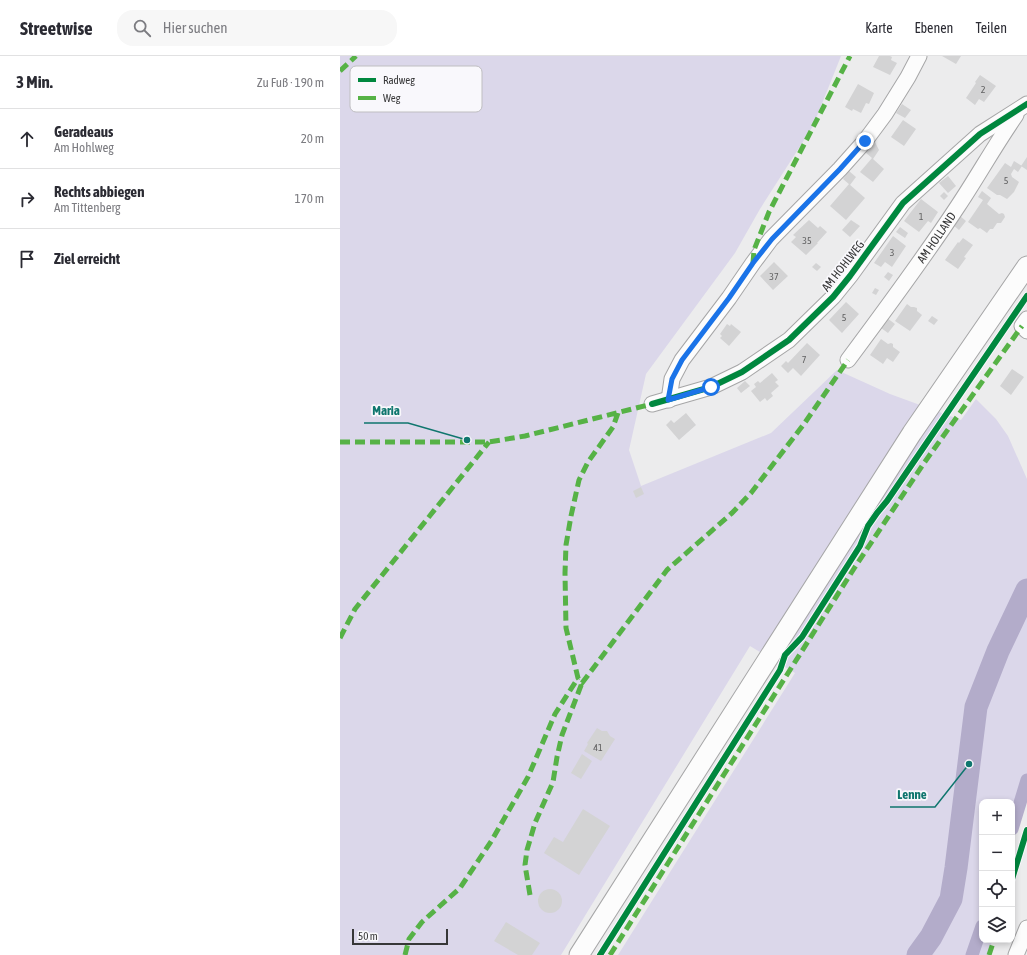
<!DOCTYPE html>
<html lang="de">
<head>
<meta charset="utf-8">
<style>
  :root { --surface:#fff; --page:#f7f7f7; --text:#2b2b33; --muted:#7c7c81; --line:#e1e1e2 }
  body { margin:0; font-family:"Asap Condensed",sans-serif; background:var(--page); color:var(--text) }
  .controls { position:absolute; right:12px; bottom:12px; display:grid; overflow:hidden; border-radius:8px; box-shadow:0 2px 6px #0003 }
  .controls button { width:36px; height:36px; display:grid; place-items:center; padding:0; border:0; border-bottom:1px solid var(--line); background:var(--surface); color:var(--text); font:20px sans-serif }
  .scale { position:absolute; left:12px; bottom:10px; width:96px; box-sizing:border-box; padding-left:4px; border:2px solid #373738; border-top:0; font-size:11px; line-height:14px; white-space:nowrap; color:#373738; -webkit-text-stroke:3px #f9f8fc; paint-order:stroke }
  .stop { position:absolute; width:12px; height:12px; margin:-9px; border:3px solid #1a73e8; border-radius:50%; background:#fff }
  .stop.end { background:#1a73e8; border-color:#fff; box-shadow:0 1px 4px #0008 }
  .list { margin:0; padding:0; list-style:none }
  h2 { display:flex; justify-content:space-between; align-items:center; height:52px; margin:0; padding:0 16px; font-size:17px }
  h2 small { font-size:13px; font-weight:400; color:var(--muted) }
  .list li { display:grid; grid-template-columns:26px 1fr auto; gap:12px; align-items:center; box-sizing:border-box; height:60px; padding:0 16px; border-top:1px solid var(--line) }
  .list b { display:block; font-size:15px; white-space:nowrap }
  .list p { margin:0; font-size:13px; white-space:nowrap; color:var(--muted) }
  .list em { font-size:13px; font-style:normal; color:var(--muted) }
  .icon { flex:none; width:22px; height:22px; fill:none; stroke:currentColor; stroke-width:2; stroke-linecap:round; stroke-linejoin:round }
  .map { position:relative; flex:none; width:687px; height:899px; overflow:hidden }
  header { display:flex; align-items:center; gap:24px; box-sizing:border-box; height:56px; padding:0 20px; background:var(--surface); border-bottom:1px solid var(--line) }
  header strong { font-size:19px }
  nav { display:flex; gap:22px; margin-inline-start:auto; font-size:14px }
  .search { width:280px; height:36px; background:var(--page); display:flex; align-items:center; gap:10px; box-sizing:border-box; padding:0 14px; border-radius:16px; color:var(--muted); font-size:15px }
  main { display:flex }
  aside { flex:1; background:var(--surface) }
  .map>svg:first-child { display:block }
  .green { fill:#dbd7ea }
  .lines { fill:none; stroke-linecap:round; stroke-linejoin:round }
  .canal { stroke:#b3acca; stroke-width:13 }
  .river { stroke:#b3acca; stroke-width:23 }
  .building { fill:#d3d3d4 }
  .minor-casing { stroke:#a6a6a7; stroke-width:17 }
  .major-casing { stroke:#a6a6a7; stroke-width:21 }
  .minor { stroke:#fcfcfc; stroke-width:15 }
  .major { stroke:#fcfcfc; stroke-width:19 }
  .quiet { stroke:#56b246; stroke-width:5; stroke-dasharray:10 5; stroke-linecap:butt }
  .cycleway-casing { stroke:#f9f8fc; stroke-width:8 }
  .cycleway { stroke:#00873e; stroke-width:6 }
  .route { stroke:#1a73e8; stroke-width:5 }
  .labels { text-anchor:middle; stroke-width:3.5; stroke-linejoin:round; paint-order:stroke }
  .number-label { font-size:10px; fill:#606061 }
  .street-label { font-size:12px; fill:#373738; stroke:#f9f8fc }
  .key { fill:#f9f8fc; stroke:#bfbec1; stroke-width:1 }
  .key-label { font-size:11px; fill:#373738 }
  .leader { fill:none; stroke:#0f766e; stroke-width:1.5 }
  .callout-dot { fill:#0f766e; stroke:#f9f8fc; stroke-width:1.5 }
  .callout-label { font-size:13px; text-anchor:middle; font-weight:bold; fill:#0f766e; stroke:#f9f8fc; stroke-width:3.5; stroke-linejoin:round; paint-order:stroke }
</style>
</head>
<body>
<header>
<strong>Streetwise</strong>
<div class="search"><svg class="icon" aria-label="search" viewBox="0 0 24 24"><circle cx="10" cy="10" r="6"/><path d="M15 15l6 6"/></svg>Hier suchen</div>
<nav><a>Karte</a><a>Ebenen</a><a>Teilen</a></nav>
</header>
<main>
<aside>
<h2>3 Min.<small>Zu Fuß · 190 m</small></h2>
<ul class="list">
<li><svg class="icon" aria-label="ahead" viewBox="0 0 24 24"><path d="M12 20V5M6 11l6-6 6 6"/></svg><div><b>Geradeaus</b><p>Am Hohlweg</p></div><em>20 m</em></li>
<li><svg class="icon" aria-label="right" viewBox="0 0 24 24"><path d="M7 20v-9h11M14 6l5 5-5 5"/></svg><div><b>Rechts abbiegen</b><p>Am Tittenberg</p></div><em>170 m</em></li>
<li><svg class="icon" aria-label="arrive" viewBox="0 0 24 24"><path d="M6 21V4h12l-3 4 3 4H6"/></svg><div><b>Ziel erreicht</b></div></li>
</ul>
</aside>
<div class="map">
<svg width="687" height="899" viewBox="0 0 687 899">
  <rect width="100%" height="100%" fill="#ececed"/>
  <!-- green -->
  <path class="green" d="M0,0H501L473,70L420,153L395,197L306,318L289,394L301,430L431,377L497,314L550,338L621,364L636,343L656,363L668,380L687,423V724L672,773V746H642V884H652L649,899H278L455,617L410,590L221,899H0Z"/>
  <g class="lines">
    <!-- canal -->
    <path class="canal" d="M672,773L687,724
      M632,899L642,870"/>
    <!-- river -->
    <path class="river" d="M578,899L591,881L611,843L616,812L636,651L658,595L687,534"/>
  </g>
  <!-- building -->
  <path class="building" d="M539,0H550L552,1L551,4L557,7L550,19L533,11Z
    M602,0H621L616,8Z
    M640,19L656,30L644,46L639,43L635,49L626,42L636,27L635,26Z
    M518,28L534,37L529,48L526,47L521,57L513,53L512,55L505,51Z
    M562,48L571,54L565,62L556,57Z
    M563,64L576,73L564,90L551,81Z
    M534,84L539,94L533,103L544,113L533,126L520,116L532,102L525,96Z
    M687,101V114L681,110Z
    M674,105L682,110L678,116L674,113L671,118L672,121L679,126L674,136L667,143L660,139H657L647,132L665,107L671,111Z
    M509,115L516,121L510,129L503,123Z
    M608,120L616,130L608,137L599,127Z
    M509,128L525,142L506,164L490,150Z
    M642,135L651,142L647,148L659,158L662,157L664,158L665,161L661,167H657L653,173H650L647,177L640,172L638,173L628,166L643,144L638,141Z
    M604,136L608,140L604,144L600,140Z
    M581,143L598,156L591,167L588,165L579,176L564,165Z
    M620,160L626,165L619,174L613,169Z
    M469,164L478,172L480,170L487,176L477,187H478L466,199L451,186L456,181L453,179Z
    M511,164L520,170L510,181L502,174Z
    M560,171L568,177L565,182L556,176Z
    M553,180L566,190L552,211L545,206L541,211L534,207Z
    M623,182L633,189L624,201L626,202L618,213L605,204L618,186L619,187Z
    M434,206L448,220L433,234L420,220Z
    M476,207L481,211L477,215L472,211Z
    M548,216L553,219L549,225L544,221Z
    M535,232L539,234L536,239L532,237Z
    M506,246L519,258L502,277L489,264Z
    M567,248L571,251H574L577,252V255L582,259L570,275L555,265Z
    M592,260L598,264L594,269L588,265Z
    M547,262L555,268L548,277L541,272Z
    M387,268L390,270L391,268L401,276L389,290L380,282L382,280L380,278Z
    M541,283L548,288L551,287L553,288V291L560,296L553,306L547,302L543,308L530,299Z
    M467,287L480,299L461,320L453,312L448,317L441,310L446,305L448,307Z
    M672,313L684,321L671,339L660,330Z
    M432,317L438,324L435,326L439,330L431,337L433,340L427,345L425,342L420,346L411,335L416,331L414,328L418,325L420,327Z
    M405,325L410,330L401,337L397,332Z
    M346,357L356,369L339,384L326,369L331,364L334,367Z
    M301,431L304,438L296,442L293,435Z
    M257,672L262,675H267L270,680L275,683L261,705L244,695L248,688L247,687Z
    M242,698L252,705L241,723L231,717Z
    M243,753L270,770L239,819L204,797L214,781L223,786Z
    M198 845a12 12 0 1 1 24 0a12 12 0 1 1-24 0Z
    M166,866L200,887L192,899H178L154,885Z"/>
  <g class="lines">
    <!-- minor casing -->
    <g class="minor-casing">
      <g id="minor">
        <path d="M687,263L682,270L687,275"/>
        <path id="s1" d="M508,304C546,253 584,202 618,150C638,120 655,89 676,59"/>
        <path d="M329,344L332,323L342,304L389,242L413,207L431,183L500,113L525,85L545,58L568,21L579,0"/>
        <path d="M312,348L371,331L402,316L449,284L493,241L510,220L563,147L640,78L687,48"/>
        <path d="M676,899L687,872"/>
      </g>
    </g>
    <!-- major casing -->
    <g class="major-casing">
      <path id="major" d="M239,899L572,377L687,210"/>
    </g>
    <!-- minor -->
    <use href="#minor" class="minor"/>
    <!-- major -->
    <use href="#major" class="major"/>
    <!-- quiet -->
    <path class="quiet" d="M0,15L16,0
      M413,207L414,194L429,156L510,0
      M278,357L273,371L248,406L239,424L231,460L226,489L225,517L226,572L238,622L242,627L327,514L392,457L411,437L464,368L508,304
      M0,386H149L185,380L312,348
      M0,582L15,553L149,386
      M190,839L185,809L187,794L195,767L213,726L217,701L222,679L242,627
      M65,899L69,883L82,866L120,832L152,784L188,721L215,658L238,622
      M270,899L515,511L584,407L682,270
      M649,899L654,884"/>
    <!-- cycleway casing -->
    <g class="cycleway-casing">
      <path id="cycleway" d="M312,348L371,331L402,316L449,284L493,241L510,220L563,147L640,78L687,48
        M672,823L687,774
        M260,899L440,614L445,599L462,581L520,490L528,470L537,457L547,445L687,240"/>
    </g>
    <!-- cycleway -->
    <use href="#cycleway" class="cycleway"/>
  </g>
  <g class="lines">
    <!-- route -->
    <path class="route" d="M371,331L328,344L332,323L342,304L389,242L413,207L432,183L500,113L525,85"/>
  </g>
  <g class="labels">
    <!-- number labels -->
    <g class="number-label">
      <text x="643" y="37">2</text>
      <text x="666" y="128">5</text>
      <text x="581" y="164">1</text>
      <text x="467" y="188">35</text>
      <text x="552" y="200">3</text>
      <text x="434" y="224">37</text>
      <text x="504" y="265">5</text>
      <text x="464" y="307">7</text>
      <text x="258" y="695">41</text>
    </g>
    <!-- street labels -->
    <g class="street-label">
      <text dy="4" stroke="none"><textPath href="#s1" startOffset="151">AM HOLLAND</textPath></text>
      <text transform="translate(503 210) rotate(-52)" y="4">AM HOHLWEG</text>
    </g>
  </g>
  <!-- legend -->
  <rect x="10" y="10" width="132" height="46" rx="6" class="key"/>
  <rect x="18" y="22" width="18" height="4" fill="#00873e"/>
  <rect x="18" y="40" width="18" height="4" fill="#56b246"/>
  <g class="key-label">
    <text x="43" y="28">Radweg</text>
    <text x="43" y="46">Weg</text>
  </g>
  <!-- callouts -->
  <path class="leader" d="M127 384L68 367H24M629 708L595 751H550"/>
  <g class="callout-dot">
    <circle cx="127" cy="384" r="4"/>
    <circle cx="629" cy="708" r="4"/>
  </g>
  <g class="callout-label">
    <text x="46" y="359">Maria</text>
    <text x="572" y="743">Lenne</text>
  </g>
</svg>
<div class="controls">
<button>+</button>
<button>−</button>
<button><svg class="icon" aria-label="locate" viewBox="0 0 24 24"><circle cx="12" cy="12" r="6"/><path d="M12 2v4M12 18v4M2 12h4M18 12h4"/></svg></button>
<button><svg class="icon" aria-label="layers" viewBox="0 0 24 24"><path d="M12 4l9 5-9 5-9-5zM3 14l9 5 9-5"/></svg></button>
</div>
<div class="scale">50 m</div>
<div class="stop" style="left:371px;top:331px"></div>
<div class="stop end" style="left:525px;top:85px"></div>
</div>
</main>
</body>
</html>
